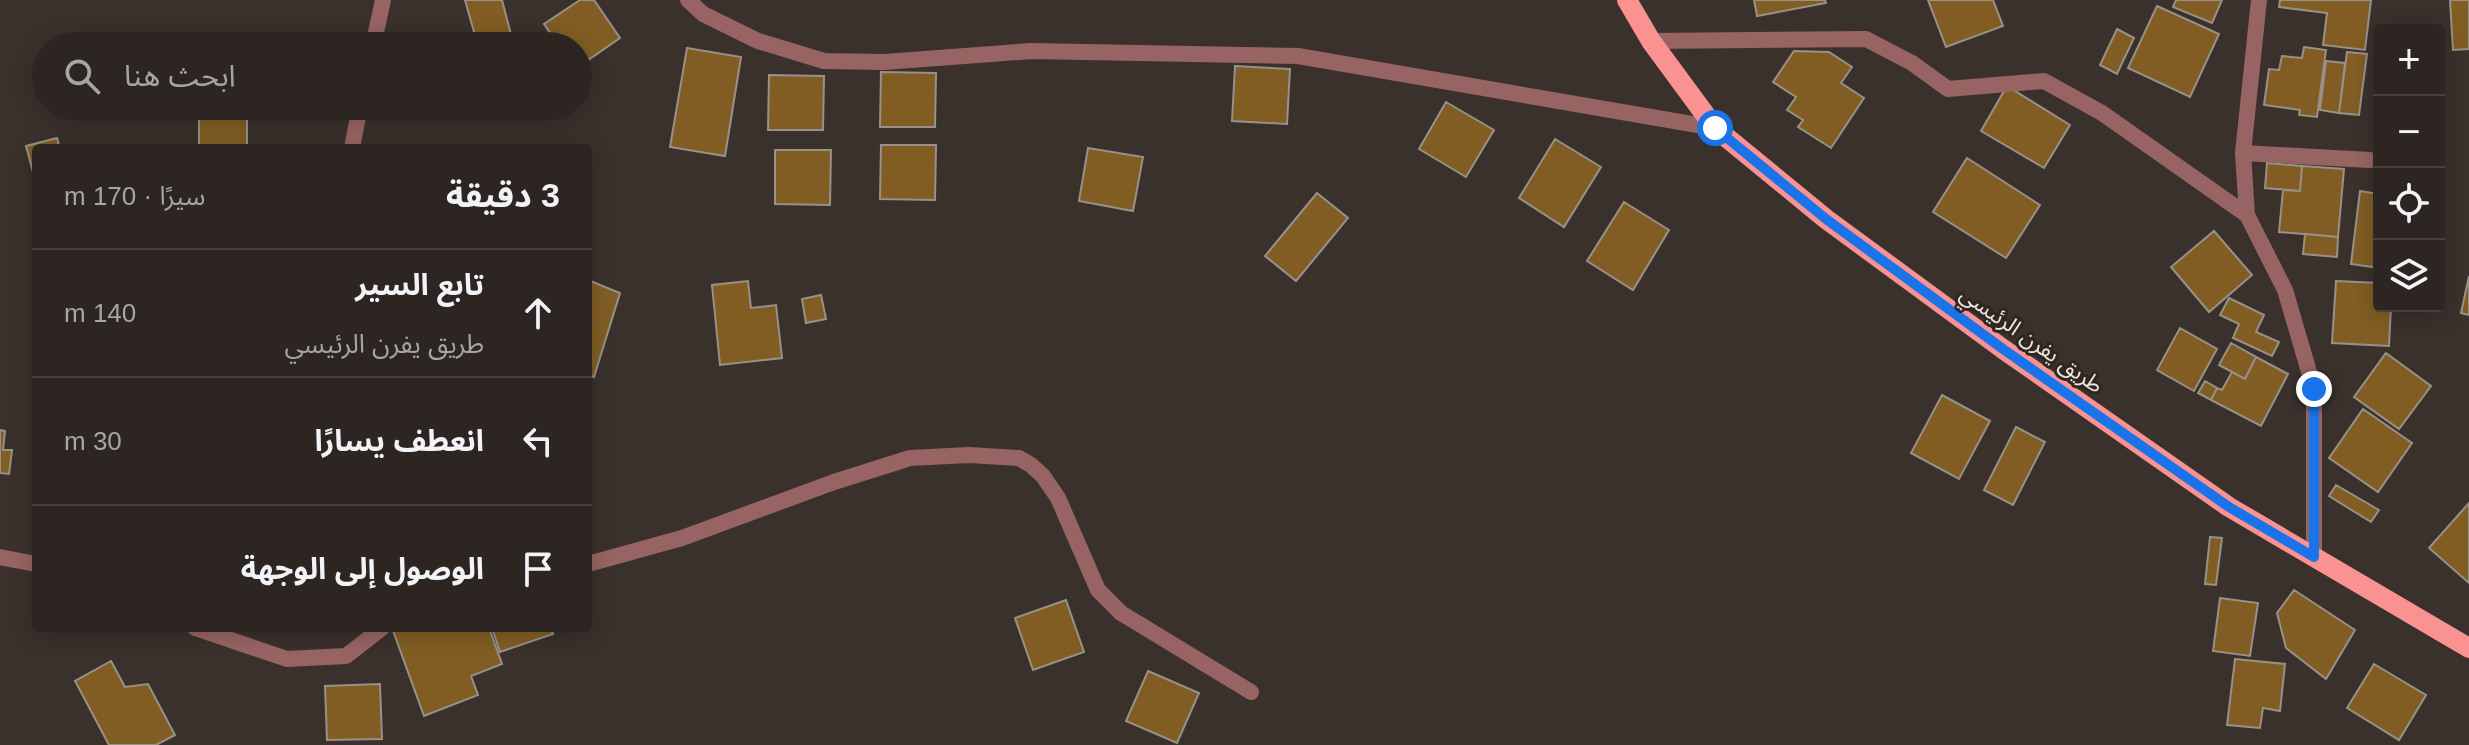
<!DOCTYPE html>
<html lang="ar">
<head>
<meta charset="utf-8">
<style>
  :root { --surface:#2c2521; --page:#342d2a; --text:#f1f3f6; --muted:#a6a5a5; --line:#48423f }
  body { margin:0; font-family:Helvetica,"Noto Sans Arabic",sans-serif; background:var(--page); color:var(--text); direction:rtl }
  .controls { position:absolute; right:24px; top:24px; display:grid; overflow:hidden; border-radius:8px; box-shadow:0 4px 20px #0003 }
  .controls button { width:72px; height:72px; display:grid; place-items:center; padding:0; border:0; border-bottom:2px solid var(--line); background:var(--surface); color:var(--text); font:40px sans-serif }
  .stop { position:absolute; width:24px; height:24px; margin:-18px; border:6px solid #1a73e8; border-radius:50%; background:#fff }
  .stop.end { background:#1a73e8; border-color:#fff; box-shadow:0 2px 8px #0008 }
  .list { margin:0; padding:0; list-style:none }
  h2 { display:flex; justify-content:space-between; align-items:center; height:104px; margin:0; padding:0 32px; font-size:34px }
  h2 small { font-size:26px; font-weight:400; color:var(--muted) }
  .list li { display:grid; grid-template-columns:52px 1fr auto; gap:24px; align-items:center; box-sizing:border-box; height:128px; padding:0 32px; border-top:2px solid var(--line) }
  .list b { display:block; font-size:30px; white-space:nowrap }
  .list p { margin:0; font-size:26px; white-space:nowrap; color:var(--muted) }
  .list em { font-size:26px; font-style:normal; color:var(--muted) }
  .icon { flex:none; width:44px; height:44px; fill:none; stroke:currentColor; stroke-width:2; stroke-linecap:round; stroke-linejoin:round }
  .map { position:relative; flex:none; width:2469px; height:745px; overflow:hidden; direction:ltr }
  .search { position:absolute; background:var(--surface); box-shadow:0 4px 20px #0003; left:32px; top:32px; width:560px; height:88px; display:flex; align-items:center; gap:20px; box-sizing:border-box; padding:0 28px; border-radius:44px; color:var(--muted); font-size:30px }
  .panel { position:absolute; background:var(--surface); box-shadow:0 4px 20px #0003; left:32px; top:144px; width:560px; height:488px; border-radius:8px; direction:rtl }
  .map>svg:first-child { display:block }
  .building { fill:#815d24; stroke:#989188; stroke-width:2 }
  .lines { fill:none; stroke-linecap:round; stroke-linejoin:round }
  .street { stroke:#976463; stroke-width:16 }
  .primary { stroke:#f99291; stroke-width:20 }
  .route { stroke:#1a73e8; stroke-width:10 }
  .labels { text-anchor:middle; stroke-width:6; stroke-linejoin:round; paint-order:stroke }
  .street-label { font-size:22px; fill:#ece6e3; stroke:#302722 }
</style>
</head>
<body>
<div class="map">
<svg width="2469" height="745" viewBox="0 0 2469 745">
  <rect width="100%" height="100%" fill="#3a312c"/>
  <!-- building -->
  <path class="building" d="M465,0H502L514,46H478Z
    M580,0H594L620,38L578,67V46H559L544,24Z
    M1754,0H1825L1826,3L1757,16Z
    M1928,0H1993L2003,26L1946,47Z
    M2176,0H2222L2212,23L2173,7Z
    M2280,0H2371L2365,50L2323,45L2327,13L2279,7Z
    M2450,0H2469V49L2453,50Z
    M2157,6L2219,34L2190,97L2128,68Z
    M2117,29L2134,38L2117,74L2100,65Z
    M2304,47L2326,50L2317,117L2299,115L2300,110L2264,105L2269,69L2279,70L2282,56L2302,58Z
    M687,48L741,57L725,156L670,147Z
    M1794,51L1829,52L1852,67L1841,83L1864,98L1831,148L1798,127L1803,120L1787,110L1796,97L1773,82Z
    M2347,52L2367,54L2359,115L2339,113Z
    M2326,61L2345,63L2339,113L2320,110Z
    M1235,66L1290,69L1287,124L1232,121Z
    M881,72L936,73L935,127H880Z
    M769,75L824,76L823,130H768Z
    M2007,86L2070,125L2044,168L1981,131Z
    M1446,102L1494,130L1466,177L1419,149Z
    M199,106H247V148H199Z
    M57,138L60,148H36V175L34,176L26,146Z
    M1555,139L1601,167L1564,227L1519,198Z
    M881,145H936L935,200L880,199Z
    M1088,148L1143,157L1133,211L1079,201Z
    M775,150H831L830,205L775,204Z
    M1967,158L2040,205L2006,258L1933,212Z
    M2267,163L2302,166L2300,191L2265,188Z
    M2302,166L2344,169L2338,237L2279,232L2283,190L2300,191Z
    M2360,191L2379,194V268L2351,264Z
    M1317,193L1348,218L1296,281L1265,256Z
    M1624,202L1669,230L1633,290L1587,261Z
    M2214,231L2252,275L2209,312L2171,267Z
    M2305,234L2338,237L2337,257L2303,254Z
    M2469,276V315L2461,313Z
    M588,280L620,293L594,377L588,375Z
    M748,281L751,308L776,305L782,358L720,365L712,285Z
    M2336,281L2379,283V306H2391L2389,346L2332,343Z
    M821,295L826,319L806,323L802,299Z
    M2229,298L2264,315L2256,332L2279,342L2272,356L2233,338L2239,324L2220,315Z
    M2180,328L2217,349L2194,391L2157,370Z
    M2231,343L2256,357L2245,379L2219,365Z
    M2386,353L2431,386L2399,429L2354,397Z
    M2256,357L2288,374L2261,426L2211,400L2217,388L2222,390L2232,372L2245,379Z
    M2205,381L2217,388L2211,400L2198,393Z
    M1942,395L1990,421L1959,479L1911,453Z
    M2363,409L2412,443L2378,492L2329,458Z
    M2016,427L2045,442L2013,505L1984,490Z
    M0,430L5,431L3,450H12L9,474L0,473Z
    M2336,485L2379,510L2371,522L2329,496Z
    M2469,503V583L2429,548Z
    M2210,537L2222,538L2216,585L2205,584Z
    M2294,590L2355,630L2326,679L2286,648L2277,613Z
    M2220,598L2258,603L2250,656L2213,651Z
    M1066,600L1084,652L1033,670L1015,618Z
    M392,628H469L470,631L489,628L502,664L471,676L478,695L424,716Z
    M492,628H550L553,634L500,652Z
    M2235,659L2285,664L2280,711L2263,708L2260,728L2227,725Z
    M111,661L125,687L148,684L175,735L156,745H109L75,681Z
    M2374,664L2426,695L2399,740L2347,708Z
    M1148,671L1199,693L1177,743L1126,721Z
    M380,684L382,739L327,740L325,686Z"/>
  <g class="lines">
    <!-- street -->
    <path class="street" d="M688,0L703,14L758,41L824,61L884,62L1031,51L1298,56L1715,128
      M2259,0L2243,153L2247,215L2285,290L2314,389V557
      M1651,41L1866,39L1912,63L1948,89L2044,81L2102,113L2247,215
      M373,46L383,0
      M352,148L360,106
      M2243,153L2370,160
      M0,557L36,564
      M588,564L682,538L834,482L910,458L969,455L1019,458L1031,465L1043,476L1058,498L1098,590L1121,613L1251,692
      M195,628L287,659L346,656L382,628"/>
    <!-- primary -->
    <path class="primary" d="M1627,0L1651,41L1715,128L1826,219L2003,349L2229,507L2469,648"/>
  </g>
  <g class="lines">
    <!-- route -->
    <path class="route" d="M1715,128L1826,219L2003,349L2229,507L2314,557V389"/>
  </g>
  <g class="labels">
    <!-- street labels -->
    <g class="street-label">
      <text transform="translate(2032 339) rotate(35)" y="8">طريق يفرن الرئيسي</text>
    </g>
  </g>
</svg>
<div class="controls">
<button>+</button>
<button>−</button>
<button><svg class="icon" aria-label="locate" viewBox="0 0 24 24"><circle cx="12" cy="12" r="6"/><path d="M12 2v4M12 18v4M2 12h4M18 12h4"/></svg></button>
<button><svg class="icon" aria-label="layers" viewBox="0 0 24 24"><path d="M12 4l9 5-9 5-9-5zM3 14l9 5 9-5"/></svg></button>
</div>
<div class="stop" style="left:1715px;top:128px"></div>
<div class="stop end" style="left:2314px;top:389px"></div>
<div class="search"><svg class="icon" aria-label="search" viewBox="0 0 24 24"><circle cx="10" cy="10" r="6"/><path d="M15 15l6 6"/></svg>ابحث هنا</div>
<section class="panel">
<h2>3 دقيقة<small>سيرًا · 170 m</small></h2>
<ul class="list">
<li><svg class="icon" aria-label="ahead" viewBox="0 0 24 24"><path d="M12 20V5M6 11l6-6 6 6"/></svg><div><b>تابع السير</b><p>طريق يفرن الرئيسي</p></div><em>140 m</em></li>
<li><svg class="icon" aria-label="left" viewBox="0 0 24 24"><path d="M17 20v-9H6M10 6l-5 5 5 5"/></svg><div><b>انعطف يسارًا</b></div><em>30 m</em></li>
<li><svg class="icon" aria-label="arrive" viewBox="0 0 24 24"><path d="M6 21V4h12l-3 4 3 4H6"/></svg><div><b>الوصول إلى الوجهة</b></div></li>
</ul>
</section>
</div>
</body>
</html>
